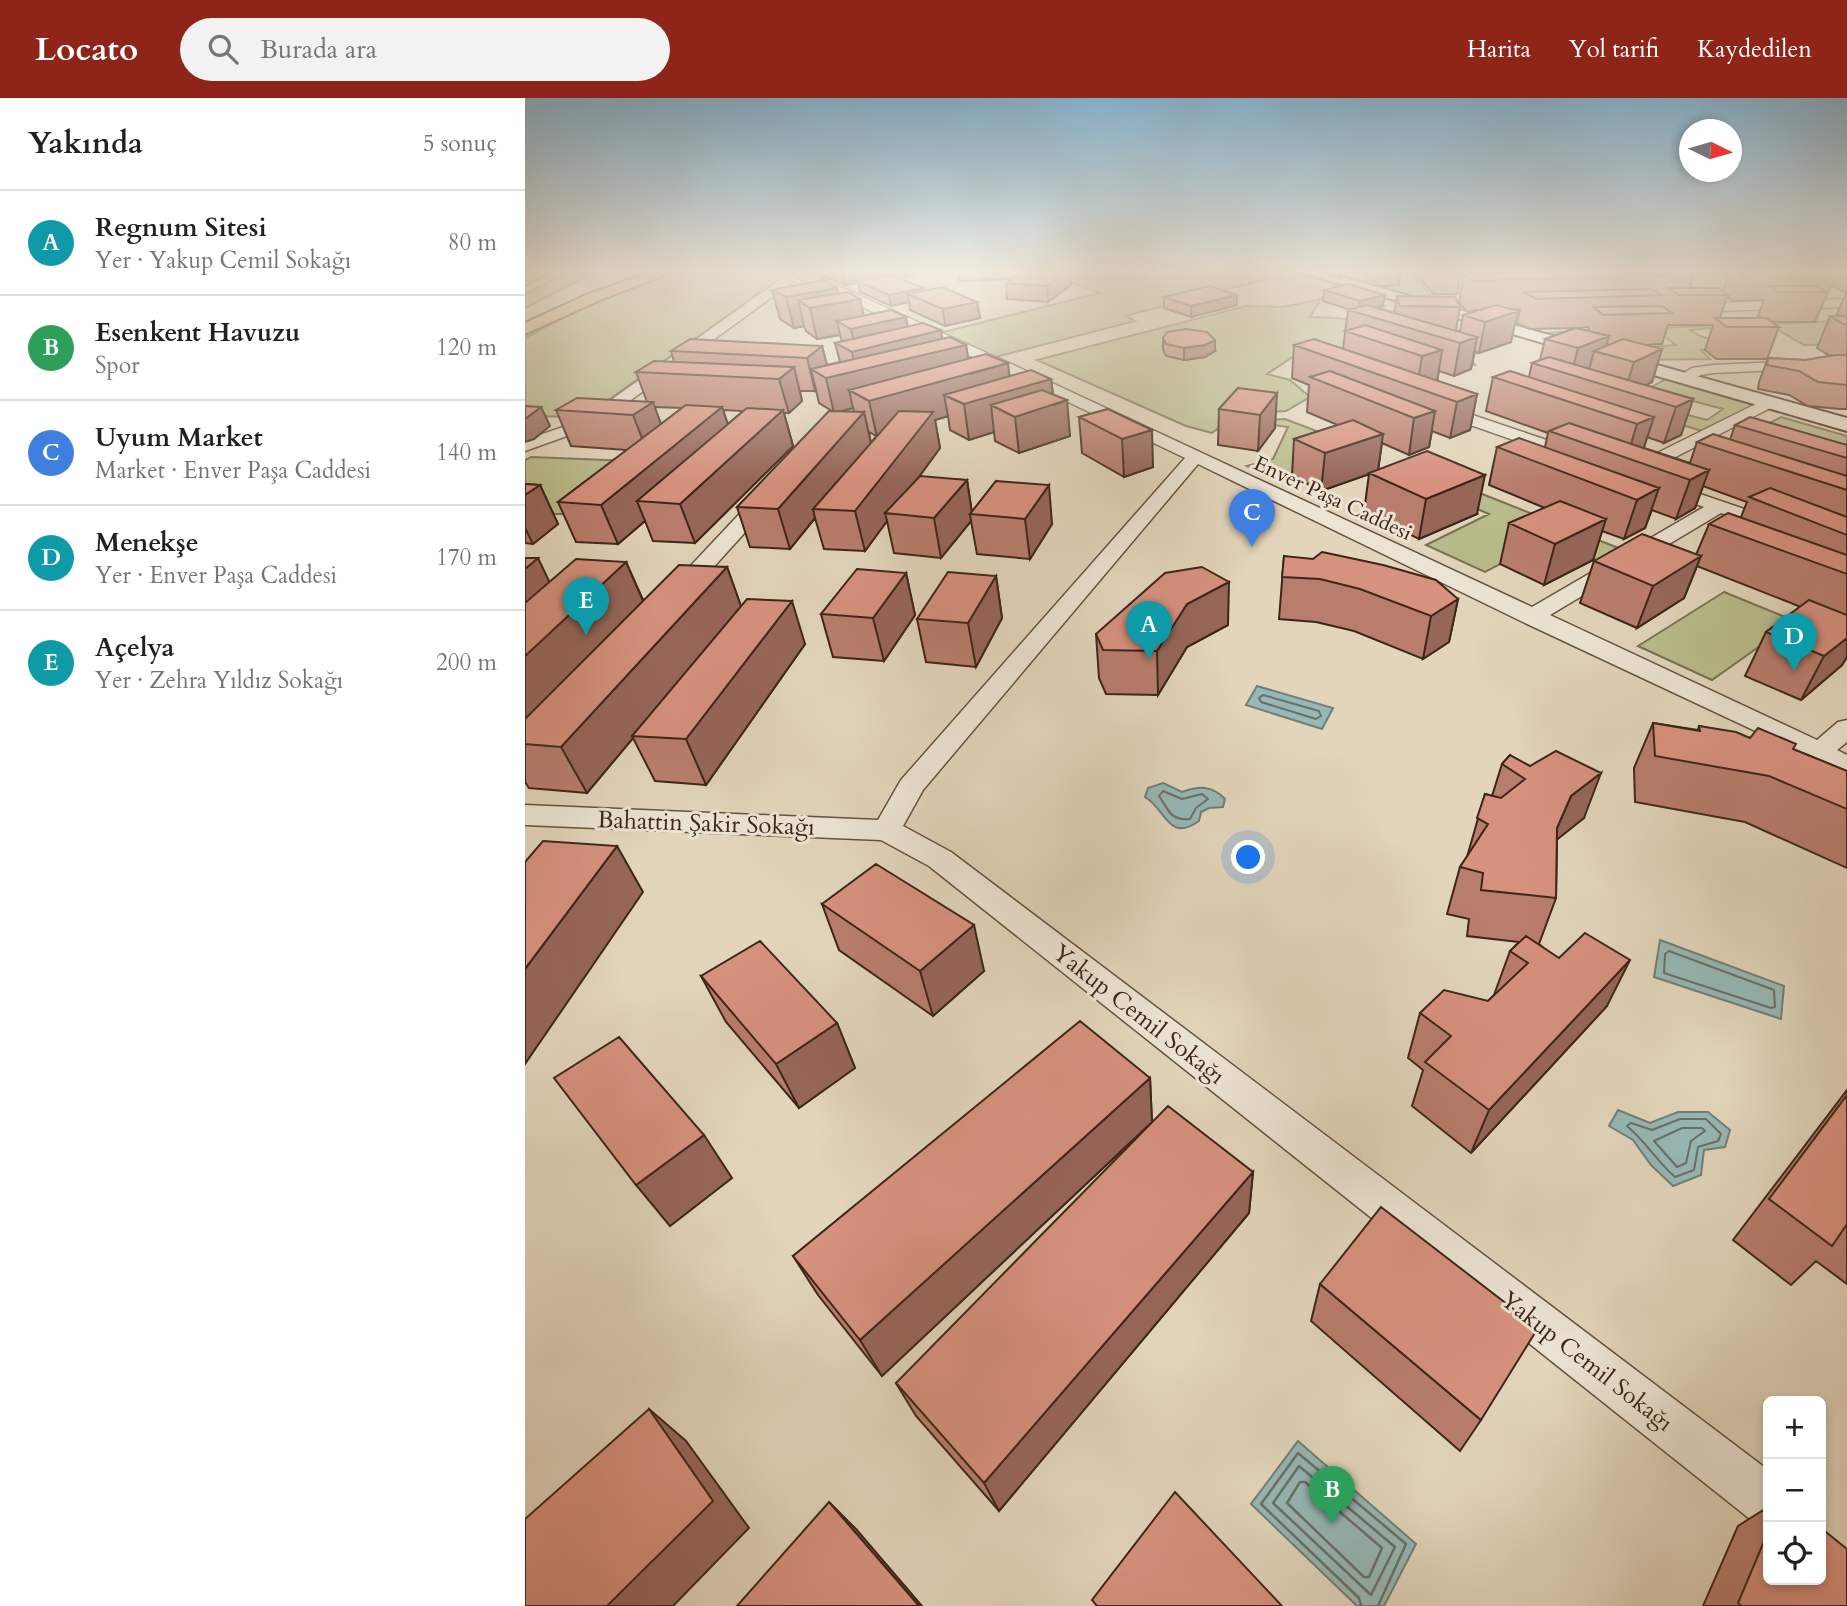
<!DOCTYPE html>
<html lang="tr">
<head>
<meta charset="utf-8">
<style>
  :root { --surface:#fff; --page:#f2f2f2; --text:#202124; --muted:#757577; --line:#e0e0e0; --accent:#8f2418 }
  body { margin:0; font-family:Cardo,serif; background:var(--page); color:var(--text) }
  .controls { position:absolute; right:21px; bottom:21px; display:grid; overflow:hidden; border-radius:10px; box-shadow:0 4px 10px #0003 }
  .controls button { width:63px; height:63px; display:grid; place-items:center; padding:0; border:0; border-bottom:2px solid var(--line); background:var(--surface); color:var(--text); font:35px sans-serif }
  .compass { position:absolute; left:1154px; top:21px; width:63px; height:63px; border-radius:50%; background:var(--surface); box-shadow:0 4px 10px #0003; rotate:95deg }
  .you { position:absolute; left:724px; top:760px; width:24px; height:24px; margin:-18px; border:5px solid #fff; border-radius:50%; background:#1a73e8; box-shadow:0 0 0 10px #1a73e833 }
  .badge { display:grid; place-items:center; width:46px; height:46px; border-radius:50%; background:var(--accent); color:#fff; font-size:23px; font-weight:700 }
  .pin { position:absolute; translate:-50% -58px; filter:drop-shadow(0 2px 4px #0008) }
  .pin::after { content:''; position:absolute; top:37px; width:24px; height:21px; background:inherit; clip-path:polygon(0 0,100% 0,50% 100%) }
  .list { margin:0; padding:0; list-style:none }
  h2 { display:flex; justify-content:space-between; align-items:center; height:91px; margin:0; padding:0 28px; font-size:30px }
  h2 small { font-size:23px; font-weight:400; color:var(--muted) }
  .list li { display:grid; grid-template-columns:46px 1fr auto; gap:21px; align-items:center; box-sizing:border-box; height:105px; padding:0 28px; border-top:2px solid var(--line) }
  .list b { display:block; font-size:26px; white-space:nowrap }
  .list p { margin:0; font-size:23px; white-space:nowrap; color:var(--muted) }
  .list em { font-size:23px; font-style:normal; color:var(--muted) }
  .icon { flex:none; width:38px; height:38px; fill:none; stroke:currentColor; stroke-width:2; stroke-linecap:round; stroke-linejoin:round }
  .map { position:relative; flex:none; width:1322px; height:1508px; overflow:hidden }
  header { display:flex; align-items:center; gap:42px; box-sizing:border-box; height:98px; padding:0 35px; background:var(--accent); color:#fff }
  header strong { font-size:33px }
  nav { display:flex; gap:38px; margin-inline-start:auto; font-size:24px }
  .search { width:490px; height:63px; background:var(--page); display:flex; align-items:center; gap:18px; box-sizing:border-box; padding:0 24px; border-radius:38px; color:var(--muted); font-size:26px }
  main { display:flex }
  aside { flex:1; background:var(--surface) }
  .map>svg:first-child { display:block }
  .green { fill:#b9bc8c; stroke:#7b7152; stroke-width:2 }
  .water { fill:#96b8b6; stroke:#727e77; stroke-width:2 }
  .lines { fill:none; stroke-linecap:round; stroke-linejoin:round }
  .shore-far1 { stroke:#6a6f68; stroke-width:2 }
  .shore { stroke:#6a6f68; stroke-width:2.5 }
  .minor-casing { stroke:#665242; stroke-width:3 }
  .secondary-casing { stroke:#3d2619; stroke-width:4 }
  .primary-casing { stroke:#3d2619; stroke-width:4 }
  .motorway-casing { stroke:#3d2619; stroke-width:4 }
  .minor { fill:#ece4d3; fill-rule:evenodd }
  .secondary { fill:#ece4d3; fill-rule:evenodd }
  .primary { fill:#e1ba7e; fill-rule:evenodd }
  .motorway { fill:#e1ba7e; fill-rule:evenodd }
  .wall { fill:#b97d6d; stroke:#3d2619; stroke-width:2; fill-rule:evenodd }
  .shaded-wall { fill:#966659; stroke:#3d2619; stroke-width:2 }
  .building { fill:#d7917f; stroke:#3d2619; stroke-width:2 }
  .labels { text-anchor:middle; stroke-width:6; stroke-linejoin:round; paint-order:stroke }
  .far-street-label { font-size:21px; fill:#3d2619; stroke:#ece4d3 }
  .street-label { font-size:24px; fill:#3d2619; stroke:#ece4d3 }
</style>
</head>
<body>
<header>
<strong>Locato</strong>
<div class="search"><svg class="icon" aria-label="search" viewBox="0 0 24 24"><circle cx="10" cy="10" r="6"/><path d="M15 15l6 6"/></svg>Burada ara</div>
<nav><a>Harita</a><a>Yol tarifi</a><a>Kaydedilen</a></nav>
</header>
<main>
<aside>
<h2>Yakında<small>5 sonuç</small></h2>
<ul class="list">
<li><span class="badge" style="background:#0f9aa8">A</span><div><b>Regnum Sitesi</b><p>Yer · Yakup Cemil Sokağı</p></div><em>80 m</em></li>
<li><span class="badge" style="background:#2e9e5b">B</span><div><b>Esenkent Havuzu</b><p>Spor</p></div><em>120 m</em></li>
<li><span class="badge" style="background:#3f7fe0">C</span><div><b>Uyum Market</b><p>Market · Enver Paşa Caddesi</p></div><em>140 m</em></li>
<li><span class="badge" style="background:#0f9aa8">D</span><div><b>Menekşe</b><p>Yer · Enver Paşa Caddesi</p></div><em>170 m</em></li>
<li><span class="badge" style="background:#0f9aa8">E</span><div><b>Açelya</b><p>Yer · Zehra Yıldız Sokağı</p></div><em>200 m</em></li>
</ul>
</aside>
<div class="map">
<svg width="1322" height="1508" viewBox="0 0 1322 1508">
  <rect width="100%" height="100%" fill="#e2d5bb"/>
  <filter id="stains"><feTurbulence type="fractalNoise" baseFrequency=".00286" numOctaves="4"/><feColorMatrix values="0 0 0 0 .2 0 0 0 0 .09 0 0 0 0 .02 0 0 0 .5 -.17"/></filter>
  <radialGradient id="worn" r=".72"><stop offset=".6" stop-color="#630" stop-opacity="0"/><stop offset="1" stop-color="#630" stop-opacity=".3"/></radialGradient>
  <!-- green -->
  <path class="green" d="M46,173H71L0,210V196Z
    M156,173H255L225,202L59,319L0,318V240L71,203Z
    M517,173H743L757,177L600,218L610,223L463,261L410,236L575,195Z
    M823,173H838L854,188L873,187L864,173H883L905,196L939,195L917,173H942L969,196L993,194L966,173H988L1014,194H1044L1019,173H1060L1066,178L1038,179L1054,193L1083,192L1068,179L1127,178L1154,195L935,204L945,213H927L815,180Z
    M796,201L785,219C830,219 921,232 950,267L819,241V250L838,255L769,258L742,276L765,282L785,299L761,313L712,316L687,335L661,328L512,262L721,208L758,209Z
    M1311,223L1322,246L1279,247L1243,226Z
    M1181,228L1185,230L1165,232C1184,246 1196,237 1214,250L1176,252L1185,261L1106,262L1073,253L1151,247L1134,235L1030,240L1013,235Z
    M1141,281L1234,306L1180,334L1086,305L1101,301L1182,322L1198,311L1123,291Z
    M1256,319L1322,338V378L1209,343Z
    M760,321L828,347L790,362L754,382L722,368L748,361L763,329L718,323Z
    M6,359L130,364L66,417L0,415V362Z
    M937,388L1101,453L1079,466L1025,440L960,474L901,447L964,416L915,395Z
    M1199,494L1270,523L1187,582L1113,548Z"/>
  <!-- water -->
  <path class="water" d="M732,588L808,610L797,631L721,607Z
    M638,685L657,694C674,688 687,687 700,701L698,709L684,710L676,714L674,723C643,745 641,711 620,699L623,690Z
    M1135,842L1259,888L1256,921L1129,879Z
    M1093,1012L1125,1025L1153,1014H1183L1205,1032L1200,1049L1179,1052L1176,1077L1148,1088L1126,1067L1108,1042L1084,1028Z
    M773,1343L891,1446L859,1508H832L726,1406Z"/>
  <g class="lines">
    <!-- shore-far1 -->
    <path class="shore-far1" d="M738,597L794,613L796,618L791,621L736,604L734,600Z
      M638,693L657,701L677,696L683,701L671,710L665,721C645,723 644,712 634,698Z
      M1144,853L1249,892L1250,909L1246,910L1139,875L1140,856Z
      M1155,1021H1181L1196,1036L1193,1043L1173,1049L1169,1072L1150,1079C1132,1063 1120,1043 1102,1028L1106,1025L1127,1032Z
      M1157,1030H1177L1180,1033L1166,1043L1161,1065L1152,1069L1129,1043Z"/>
    <!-- shore -->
    <path class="shore" d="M774,1368L870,1449L846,1497L748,1405Z
      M775,1384H780L857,1450L844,1479H839L762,1405Z
      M836,1508L834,1500L736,1406L773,1355L881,1446L853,1508"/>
    <!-- minor casing -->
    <g class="minor-casing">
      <path id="minor" d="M267,173H280L495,270L1007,509L1179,409L1131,392L1128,388L1137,383L1322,446V459L1196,415L1025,517L1292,642L1313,624L1322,622V644L1312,652L1322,657V676L998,524L673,366L398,692L378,728L426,754L1243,1372V1428L1225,1421L404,768L356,742L0,727V707L353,722L376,682L660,360L485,276L273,180L84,318L50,335L0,353V342L38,329L72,312Z
        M1322,201V209L1158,214L1152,210L1158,206Z
        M1322,261V269L1188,275L1176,277L1157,285L1150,281L1167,270L1188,267Z
        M1243,300L1249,302L1251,305L1249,308L1112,379L1106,380L1097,375L1100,371Z
        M909,304L1063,356L1066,360L1063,364H1051L903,312L901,309L903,306Z
        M244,390L253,396L251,400L158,503H142L139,498L142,493L237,392Z"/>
    </g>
    <!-- secondary casing -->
    <g class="secondary-casing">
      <path id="secondary" d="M770,173H795L1322,320V333Z"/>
    </g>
    <!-- primary casing -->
    <g class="primary-casing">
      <path id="primary" d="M128,173H150L73,203L0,236V225L61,197Z"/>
    </g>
    <!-- motorway casing -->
    <g class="motorway-casing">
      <path id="motorway" d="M6,173H25L0,187V176Z"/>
    </g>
    <!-- minor -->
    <use href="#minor" class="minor"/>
    <!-- secondary -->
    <use href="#secondary" class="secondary"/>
    <!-- primary -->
    <use href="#primary" class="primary"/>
    <!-- motorway -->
    <use href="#motorway" class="motorway"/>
  </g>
  <!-- wall -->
  <path class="wall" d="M297,173H389L390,177L373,180L398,190V193L452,204L455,220L420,228L385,212L384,204L366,208L335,194L333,185L320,187L298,178Z
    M433,173H493V177L498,173H545L546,187L523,204L482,201L481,185L487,181L434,183Z
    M794,173H823L815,180Z
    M841,173H876L874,187L854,188L841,176Z
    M891,173H936L932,196H909L891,176Z
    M950,173H1203V174L1166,175L1169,177L1165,190L1198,194L1205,173H1322V311H1315L1283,308L1264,297L1233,291L1234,284L1243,260L1280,262L1305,258L1292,250L1305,218H1316L1312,216L1321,195L1306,187L1290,224H1247L1254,229L1242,261H1191L1180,252L1188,227H1143L1137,246L1120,247L1137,251L1127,284L1120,287L1168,301L1156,337L1139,345L1122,339L1119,350L1165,365L1172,344L1205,342L1210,327L1322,347V559L1317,567L1276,602L1220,578L1241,534L1276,509L1172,468L1159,500L1112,530L1055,505L1069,463L1171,457L1184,426L1216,419L1222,404L1178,388L1170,410L1151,421L1127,412L1120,430L1099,441L1077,433L1068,462L1019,487L975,466L984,425L1020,410L964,387L972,349H1020L1023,335L961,313L968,279H1004L1007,265L1015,262L1020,241L1051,230L1005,231L992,225L995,211H986V244L954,255L950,254L946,271L929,278L914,273L912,283L952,296L945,332L925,340L907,333L904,349L884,357L857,345L853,372L952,416L894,441L839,414L844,376L796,393L767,378L769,341L813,327L782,314L784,287L767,280L769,247L818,251L823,212H826L798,203L799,192L858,208L851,210L869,215L872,198L935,209L931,232L935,234L938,217L954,212L942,213L934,205L939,176L950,175ZM1202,199L1207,203L1239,202L1233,218L1237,220H1195ZM1064,229L1063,233L1051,230Z
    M247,192L313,196L335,201L339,218L382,228L417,240L441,247L443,261L485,278L526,281L528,296L545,338L494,355L470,343L469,334L444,342L425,332L423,318L410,322L415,350L393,380L442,382L447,414L471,383L527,426L505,461L452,456L446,423L416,460L369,455L362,423L340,453L299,451L290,420L265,451L225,449L212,409L307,313L294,305L291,292L290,293H275L277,303L264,315H259L268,348L170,445L128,443L120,423L93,446L51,444L33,404L102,352L46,348L31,312L122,304L111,274L149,264L146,253L297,248L302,267L315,264L310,245L317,244L315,237L292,241L281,233L279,228L269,230L255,221ZM129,309L157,310L136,326ZM328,310L329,314L314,313ZM198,312L218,313L203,326ZM344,334L351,338L346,345Z
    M639,199L712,207L666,219L639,210Z
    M638,240L690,253L680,259L659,262L641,258L638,251Z
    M713,290L750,330L733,353L693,347L694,311Z
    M583,311L628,369L599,379L557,355L554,319Z
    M0,386L15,387L33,426L8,446L0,445Z
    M759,458L933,501L924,544L898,561L829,533L791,524L754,521Z
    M0,460L24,484L101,464L118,502L202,469L216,508L280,546L181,687L130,683L108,640L62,695L4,690L0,684Z
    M381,475L390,517L359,563L308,559L296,516Z
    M471,478L477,520L451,569L401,564L392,521Z
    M703,527L662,549L633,597L581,596L574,580L571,536Z
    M1128,625L1173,632L1174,628L1225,640L1268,651L1322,673V770L1220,724L1110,704L1109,670Z
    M985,657L1059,720L1032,741L1031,800L1014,846L1082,908L946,1055L887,1008L898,972L883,960L895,915L963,903L969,897L985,853L994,844L942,838L944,821L922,816L935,769L942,759L960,696L967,698L977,666Z
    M297,806L459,873L408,918L314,852Z
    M176,878L312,925L330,970L274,1010L201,924Z
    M625,980L627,1024L357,1278L293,1197L268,1158Z
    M1322,992V1186L1291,1163L1266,1187L1208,1142Z
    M728,1074L724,1115L474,1413L391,1318L371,1285Z
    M795,1186L956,1322L935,1353L786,1223Z
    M1243,1409V1482L1322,1508H1178L1213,1428Z"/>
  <!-- shaded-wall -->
  <path class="shaded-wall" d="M317,173H389L390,177L336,185L332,183L333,185L320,187Z
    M542,173H545L546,187L523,204L522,188Z
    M817,173H823L815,180V175Z
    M312,190L315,205L335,201L341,227L381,219L385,240L416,232L419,252L441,247L446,276L483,265L486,292L526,281L529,307L542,302L545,338L494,355L490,319L466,307L469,334L444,342L439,306L419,297L423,318L410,322L415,350L367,416L360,415L362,423L340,453L330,413L352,339L344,303L324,292L328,310L309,315L301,280L286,271L291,292L290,293L282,260L297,248L305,279L331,273L327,254L331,253L326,231L312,223L315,237L292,241L285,210L273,202L279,228L269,230L261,199Z
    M398,190L400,201L382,196L384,204L366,208L364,197Z
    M712,197V207L666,219V208Z
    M860,197L858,208L834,214L835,203Z
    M452,204L455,220L420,228L418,211Z
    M993,213L986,244L954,255L960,224Z
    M1084,238L1079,256L1069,253L1063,276L1046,277L1053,250Z
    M952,239L946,271L929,278L935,245Z
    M690,242V253L680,259L659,262V250Z
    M1137,251L1127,284L1105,295L1100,293L1109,264Z
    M917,252L912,285L892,290L897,258Z
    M269,269L277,303L264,315L254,281Z
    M752,295L750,330L733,353L735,317Z
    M952,296L945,332L925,340L932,304Z
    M1168,301L1156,337L1139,345L1151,309Z
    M128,304L141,340L122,353L108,317Z
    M16,309L25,328L9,341L0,344V321Z
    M197,309L209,345L112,403L120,423L93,446L76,407Z
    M258,312L268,348L170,445L155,406Z
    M910,313L904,349L884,357L889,320Z
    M339,314L347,350L288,411L290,420L265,451L253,411Z
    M1129,319L1117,355L1102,360L1112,326Z
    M627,332L628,369L599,379L597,341Z
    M858,336L853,373L796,393L800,355Z
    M1184,372L1170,410L1151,421L1165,382Z
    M960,377L952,416L894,441L901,401Z
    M442,382L447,416H445L446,423L416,460L409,420Z
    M15,387L33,426L8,446L0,430V397Z
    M524,387L527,426L505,461L500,421Z
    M1134,390L1120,430L1099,441L1112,402Z
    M1081,421L1068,462L1019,487L1030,446Z
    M1176,458L1159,500L1112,530L1128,488Z
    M13,460L33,502L0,533V471Z
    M101,464L119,505L0,627V558Z
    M202,469L217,511L107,638L108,640L62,695L36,649Z
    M381,475L390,517L359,563L348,520Z
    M471,478L477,520L451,569L443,525Z
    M704,484L703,527L662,549L633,597L632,553L662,506Z
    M933,501L924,544L898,561L906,518Z
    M267,503L280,546L181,687L161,641Z
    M1322,540V559L1317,567L1276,602L1299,558Z
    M1076,675L1059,720L1029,744L1032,730L1046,698Z
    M92,748L118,794L0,966V871Z
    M449,827L459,873L408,918L395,873Z
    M1105,862L1082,908L946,1055L964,1012Z
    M312,925L330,970L274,1010L251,966Z
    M625,980L627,1024L357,1278L335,1242Z
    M179,1037L207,1080L145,1128L111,1087Z
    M728,1074L724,1115L474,1413L459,1385Z
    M124,1311L161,1343L224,1430L148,1508H82Z
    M304,1404L331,1431L397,1508H394Z"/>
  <!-- building -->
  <path class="building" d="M498,173H542L522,188L481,185Z
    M1014,173H1101L1108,178L948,183L939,176Z
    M1113,173H1163L1169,177L1120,178Z
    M366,177L398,190L364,197L332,183Z
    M298,182L312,190L261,199L247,192Z
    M823,186L860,197L835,203L799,192Z
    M685,188L712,197L666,208L639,199Z
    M1244,188H1291L1302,194H1254Z
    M417,189L452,204L418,211L382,196Z
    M1144,190H1193L1203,197H1154Z
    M1127,191L1137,197L1012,201L998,194Z
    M323,194L335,201L285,210L273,202Z
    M872,198L930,199L935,209L875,208Z
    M842,207L952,239L935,245L823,212Z
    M971,207L993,213L960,224L938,217Z
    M1137,208L1147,215L1078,217L1069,209Z
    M366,212L381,219L326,231L312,223Z
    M1305,218H1322V226H1318Z
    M1190,220H1241L1254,229H1202Z
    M398,225L416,232L327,254L310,245Z
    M840,227L917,252L897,258L820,233Z
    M1051,230L1084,238L1053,250L1020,241Z
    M661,231L682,234L690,242L680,247L659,250L641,246L638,240L642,234Z
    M425,239L441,247L301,280L286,271Z
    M165,241L297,248L282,260L146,253Z
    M789,241L952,296L932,304L769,247Z
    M1098,241L1137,251L1109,264L1069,253Z
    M461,256L483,265L344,303L324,292Z
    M1310,257H1322V287L1293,284L1274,273L1242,267L1243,260L1280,262Z
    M1024,259L1168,301L1151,309L1007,265Z
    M129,263L269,269L254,281L111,274Z
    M506,272L526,281L439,306L419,297Z
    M805,273L910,313L889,320L785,279Z
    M985,273L1129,319L1112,326L968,279Z
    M713,290L752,295L735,317L694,311Z
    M517,292L542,302L490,319L466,307Z
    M52,300L128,304L108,317L31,312Z
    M161,307L197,309L76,407L33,404Z
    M0,308L16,309L0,321Z
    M222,310L258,312L155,406L112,403Z
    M583,311L627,332L597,341L554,319Z
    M304,313L339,314L253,411L212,409Z
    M374,313L408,314L330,413L288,411Z
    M1225,319L1322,347V360L1210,327Z
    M828,322L858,336L800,355L769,341Z
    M1044,325L1184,372L1165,382L1024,333Z
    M1188,336L1322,378V392L1172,344Z
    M994,340L1134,390L1112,402L972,349Z
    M902,353L960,377L901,401L844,375Z
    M395,378L442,382L409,420L360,415Z
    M471,383L524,387L500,421L445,416Z
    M0,386L15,387L0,397Z
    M1245,390L1322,419V437L1224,399Z
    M1035,403L1081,421L1030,446L984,425Z
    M1203,415L1322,457V476L1184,426Z
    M1117,436L1176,458L1128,488L1069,463Z
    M797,454L858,467L911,482L933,501L906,518L835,491L795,481L757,479L759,458L788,461Z
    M0,460H13L0,471Z
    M51,461L101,464L0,558V505Z
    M154,467L202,469L36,649L0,646V621Z
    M677,469L704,484L662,506L632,553L578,552L571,536L640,475Z
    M332,471L381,475L348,520L296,516Z
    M423,474L471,478L443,525L392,521Z
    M222,501L267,503L161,641L107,638Z
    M1284,502L1322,517V540L1299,558L1241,534Z
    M1128,625L1175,633L1174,628L1211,634L1225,640L1233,630L1271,646L1268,651L1322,673V711L1244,678L1130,658Z
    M1031,653L1076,675L1046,698L1032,730L1031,800L956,792L958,775L935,769L963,726L952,720L960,696L976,700L1000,681L977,666L985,657L1005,668Z
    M18,743L92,748L0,871V764Z
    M351,766L449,827L395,873L297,806Z
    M1060,835L1105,862L964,1012L900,964L926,938L895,915L919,892L963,903L1003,865L985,853L1001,838L1034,860Z
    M235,843L312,925L251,966L176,878Z
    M555,923L625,980L335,1242L268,1158Z
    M94,939L179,1037L111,1087L29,980Z
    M1322,997V1126L1307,1148L1244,1101Z
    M643,1008L728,1074L459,1385L371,1285Z
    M856,1109L1013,1230L956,1322L795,1186Z
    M124,1311L188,1403L82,1508H0V1421Z
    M650,1394L757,1508H572L567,1502Z
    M304,1404L394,1508H212Z
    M1296,1430L1322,1451V1508H1217L1213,1505L1243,1434V1482H1296Z"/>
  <!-- sky -->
  <linearGradient id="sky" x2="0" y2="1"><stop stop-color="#87b6d4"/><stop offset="0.45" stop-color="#f2ece0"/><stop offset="1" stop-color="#f2ece0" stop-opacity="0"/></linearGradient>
  <rect width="1322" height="385" fill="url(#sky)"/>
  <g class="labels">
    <!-- far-street labels -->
    <g class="far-street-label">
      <text transform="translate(808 400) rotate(25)" y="7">Enver Paşa Caddesi</text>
    </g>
    <!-- street labels -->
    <g class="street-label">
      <text transform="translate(181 725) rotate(2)" y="8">Bahattin Şakir Sokağı</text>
      <text transform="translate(614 916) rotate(38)" y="8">Yakup Cemil Sokağı</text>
      <text transform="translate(1062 1263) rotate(38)" y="8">Yakup Cemil Sokağı</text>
    </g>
  </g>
  <rect width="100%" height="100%" filter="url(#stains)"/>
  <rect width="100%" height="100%" fill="url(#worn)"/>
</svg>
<div class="controls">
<button>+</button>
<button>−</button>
<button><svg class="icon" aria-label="locate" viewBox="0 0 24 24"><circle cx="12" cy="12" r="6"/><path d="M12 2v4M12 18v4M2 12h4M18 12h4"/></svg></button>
</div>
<svg class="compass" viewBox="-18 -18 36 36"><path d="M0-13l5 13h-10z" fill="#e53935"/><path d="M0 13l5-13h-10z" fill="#757577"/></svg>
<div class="you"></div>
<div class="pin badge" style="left:624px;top:561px;background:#0f9aa8">A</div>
<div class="pin badge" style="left:807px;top:1426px;background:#2e9e5b">B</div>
<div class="pin badge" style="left:727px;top:449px;background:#3f7fe0">C</div>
<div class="pin badge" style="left:1269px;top:573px;background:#0f9aa8">D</div>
<div class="pin badge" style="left:61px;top:537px;background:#0f9aa8">E</div>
</div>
</main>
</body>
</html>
